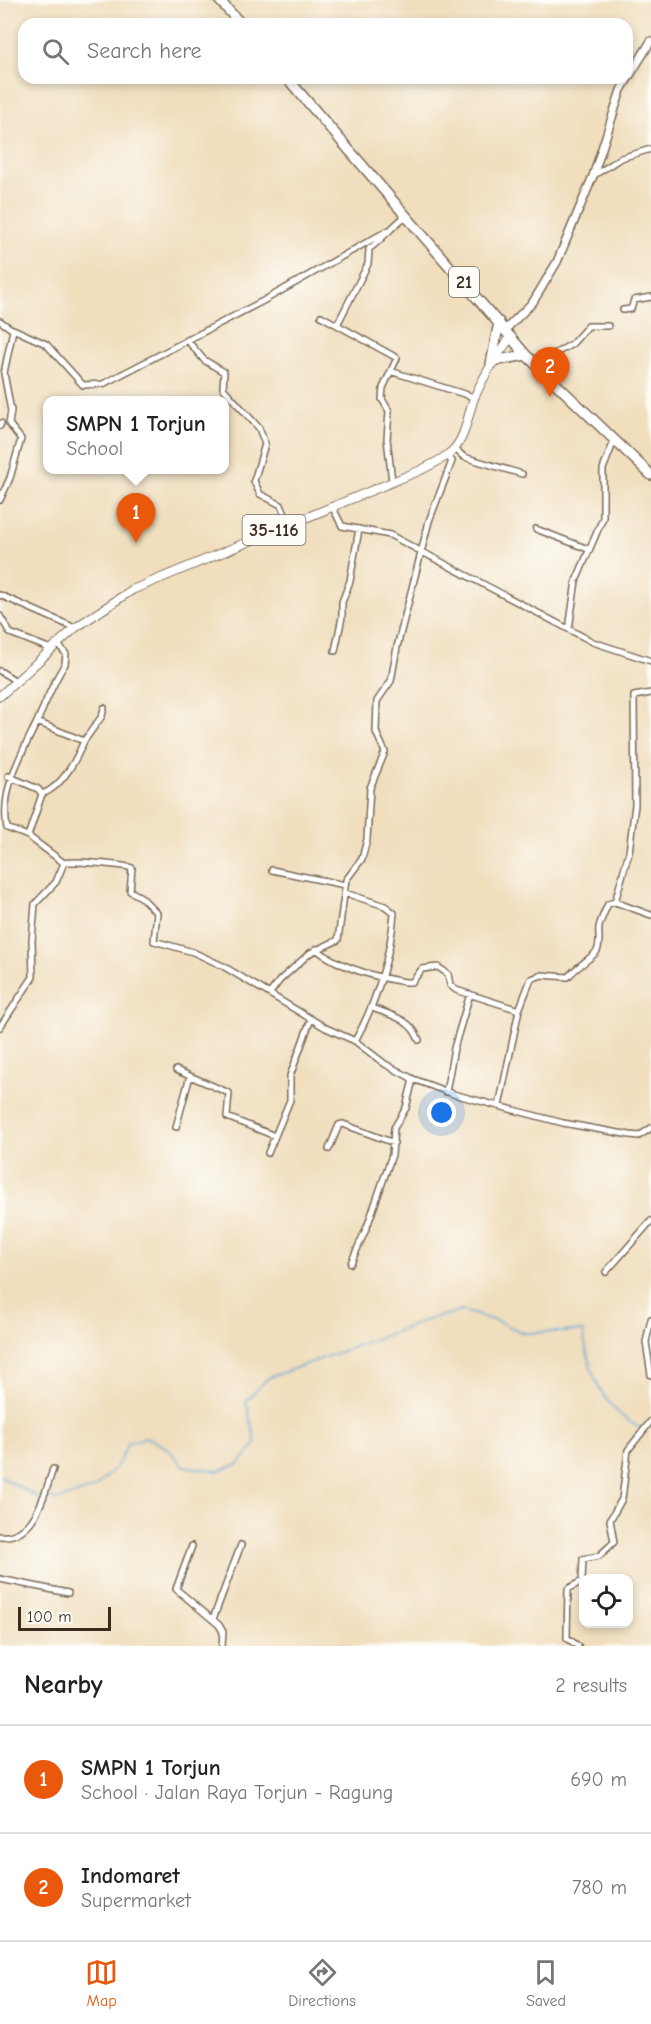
<!DOCTYPE html>
<html lang="en">
<head>
<meta charset="utf-8">
<style>
  :root { --surface:#fff; --page:#f2f2f2; --text:#222; --muted:#767676; --line:#e0e0e0; --accent:#ea580c }
  body { margin:0; font-family:"Comic Neue",sans-serif; background:var(--page); color:var(--text) }
  .controls { position:absolute; right:18px; bottom:18px; display:grid; overflow:hidden; border-radius:12px; box-shadow:0 3px 9px #0003 }
  .controls button { width:54px; height:54px; display:grid; place-items:center; padding:0; border:0; border-bottom:2px solid var(--line); background:var(--surface); color:var(--text); font:30px sans-serif }
  .scale { position:absolute; left:18px; bottom:15px; width:93px; box-sizing:border-box; padding-left:6px; border:3px solid #3b2a1e; border-top:0; font-size:16px; line-height:21px; white-space:nowrap; color:#3b2a1e; -webkit-text-stroke:4px #fdfcf7; paint-order:stroke }
  .you { position:absolute; left:442px; top:1113px; width:21px; height:21px; margin:-15px; border:4px solid #fff; border-radius:50%; background:#1a73e8; box-shadow:0 0 0 9px #1a73e833 }
  .badge { display:grid; place-items:center; width:39px; height:39px; border-radius:50%; background:var(--accent); color:#fff; font-size:20px; font-weight:700 }
  .pin { position:absolute; translate:-50% -50px; filter:drop-shadow(0 2px 3px #0008) }
  .pin::after { content:''; position:absolute; top:32px; width:21px; height:18px; background:inherit; clip-path:polygon(0 0,100% 0,50% 100%) }
  .popup { position:absolute; left:43px; top:396px; width:186px; height:78px; box-sizing:border-box; display:grid; place-content:center; border-radius:12px; background:var(--surface); filter:drop-shadow(0 2px 4px #0005); font-size:20px; white-space:nowrap; color:var(--muted) }
  .popup b { font-size:22px; color:var(--text) }
  .popup::after { content:''; position:absolute; left:50%; top:100%; margin-left:-12px; border:12px solid transparent; border-top-color:var(--surface) }
  .list { margin:0; padding:0; list-style:none }
  h2 { display:flex; justify-content:space-between; align-items:center; height:78px; margin:0; padding:0 24px; font-size:26px }
  h2 small { font-size:20px; font-weight:400; color:var(--muted) }
  .list li { display:grid; grid-template-columns:39px 1fr auto; gap:18px; align-items:center; box-sizing:border-box; height:108px; padding:0 24px; border-top:2px solid var(--line) }
  .list b { display:block; font-size:22px; white-space:nowrap }
  .list p { margin:0; font-size:20px; white-space:nowrap; color:var(--muted) }
  .list em { font-size:20px; font-style:normal; color:var(--muted) }
  .icon { flex:none; width:33px; height:33px; fill:none; stroke:currentColor; stroke-width:2; stroke-linecap:round; stroke-linejoin:round }
  .map { position:relative; flex:none; width:651px; height:1646px; overflow:hidden }
  .search { position:absolute; background:var(--surface); box-shadow:0 3px 9px #0003; left:18px; right:18px; top:18px; height:66px; display:flex; align-items:center; gap:15px; box-sizing:border-box; padding:0 21px; border-radius:18px; color:var(--muted); font-size:22px }
  .sheet { height:294px; background:var(--surface) }
  nav { display:flex; justify-content:space-around; align-items:center; box-sizing:border-box; height:84px; border-top:2px solid var(--line); background:var(--surface); font-size:16px; color:var(--muted) }
  nav a { display:grid; justify-items:center; gap:3px }
  nav .on { color:var(--accent) }
  .map>svg:first-child { display:block }
  .lines { fill:none; stroke-linecap:round; stroke-linejoin:round }
  .stream { stroke:#61a7d7; stroke-width:1.5 }
  .street-casing { stroke:#7a6956; stroke-width:8 }
  .secondary-casing { stroke:#7a6956; stroke-width:10 }
  .primary-casing { stroke:#7a6956; stroke-width:10 }
  .highway-casing { stroke:#7a6956; stroke-width:12 }
  .street { stroke:#fff; stroke-width:5 }
  .secondary { stroke:#fff; stroke-width:7 }
  .primary { stroke:#fff; stroke-width:8 }
  .highway { stroke:#fff; stroke-width:9 }
  .labels { text-anchor:middle; stroke-width:5; stroke-linejoin:round; paint-order:stroke }
  .shield { fill:#fdfcf7; stroke:#75695f; stroke-width:1.5 }
  .shield-label { font-size:18px; font-weight:bold; fill:#3b2a1e }
</style>
</head>
<body>
<div class="map">
<svg width="651" height="1646" viewBox="0 0 651 1646">
  <rect width="100%" height="100%" fill="#fdfcf7"/>
  <filter id="ink" filterUnits="userSpaceOnUse"><feTurbulence type="fractalNoise" baseFrequency=".0167" numOctaves="2"/><feDisplacementMap in="SourceGraphic" scale="12" xChannelSelector="R" yChannelSelector="G"/><feConvolveMatrix kernelMatrix="1 2 1 2 8 2 1 2 1" color-interpolation-filters="sRGB"/></filter>
  <filter id="wash" filterUnits="userSpaceOnUse"><feTurbulence type="fractalNoise" baseFrequency=".008" numOctaves="4" result="noise"/><feDisplacementMap in="SourceGraphic" scale="24" xChannelSelector="R" yChannelSelector="G"/><feGaussianBlur stdDeviation="1.35" result="paint"/><feColorMatrix in="noise" values="0 0 0 0 0 0 0 0 0 0 0 0 0 0 0 0 0 1.4 0 .05"/><feComposite in="paint" operator="in"/></filter>
  <g filter="url(#wash)">
    <rect width="100%" height="100%" fill="#f0debd"/>
    <g class="lines">
      <!-- stream -->
      <path class="stream" d="M0,1476L37,1497L57,1500L95,1488L117,1466L128,1443L146,1437L167,1448L184,1466L218,1471L239,1464L256,1444L246,1401L268,1378L436,1317L463,1311L502,1323L523,1333L583,1331C589,1374 602,1409 642,1429"/>
    </g>
  </g>
  <g filter="url(#ink)">
    <g class="lines">
      <!-- street casing -->
      <g class="street-casing">
        <path id="street" d="M593,176L621,158L651,149
          M623,310L631,309L634,300L651,297
          M321,316L397,358L383,388L382,399L389,411L387,439L392,481
          M0,321L13,330L4,373L11,411L9,424L21,439L10,478L0,500
          M337,325L368,264L369,249C384,238 391,227 406,216
          M13,329L46,344L83,385L103,384L263,301L387,231
          M187,340L204,360L224,372L223,388L259,428L265,444L254,481L260,494L281,505L289,524
          M540,369L556,353L572,344L588,326H608
          M393,372L474,397
          M0,426L1,423
          M455,449L464,457L522,474
          M332,506L342,526L390,535L593,642L651,661
          M536,529L588,549
          M0,595L75,628
          M0,616L10,633L51,649
          M569,629L576,581L603,518V469L614,441
          M57,643L66,654L65,664C53,682 46,702 37,722C21,755 0,790 7,828L28,836L64,863C70,860 124,865 132,868L130,891L141,897L157,913L154,941L193,952L223,966L326,1028L355,1041L385,1064L413,1079L453,1094L563,1123L630,1135L639,1136L651,1128
          M335,651L342,617V602L350,581L359,529
          M0,671L16,681
          M651,693L634,696L635,805L629,852L615,902L651,915
          M37,722L84,741L102,716L104,708
          M8,776L38,789L42,794L28,836
          M42,794C62,787 76,760 84,741
          M272,870L345,885
          M345,893L385,906L394,913C391,955 376,1003 355,1041
          M316,949C340,968 375,977 405,982H412L422,969L438,967L448,974L450,985L456,990L519,1010L499,1106
          M270,993L280,980L310,953L338,940L346,880L362,859L367,839L370,788L385,752L376,732L377,701L391,681L397,647L429,521L452,461L446,456
          M372,1008C391,1015 411,1019 419,1040
          M519,1010L531,979L542,975L568,977C575,968 593,957 597,951C601,943 598,935 599,927C601,919 605,911 608,904L615,902
          M0,1027L33,977L32,941L35,904L56,882L64,863
          M176,1070L229,1093L227,1117L275,1136
          M446,1092L454,1048L470,994
          M176,1127L190,1076
          M329,1149L339,1125L343,1124L394,1143
          M268,1153L290,1100V1076L311,1019
          M351,1263L367,1227L392,1155L394,1128L406,1108L413,1079
          M606,1272L651,1221
          M651,1319L646,1342L651,1375
          M0,1536C35,1539 44,1495 53,1469
          M192,1546L176,1589L219,1625L223,1632L222,1646
          M0,1579L68,1593
          M213,1619L241,1545
          M578,1646L567,1638L568,1589L582,1581L583,1559L599,1556L614,1542L610,1520L622,1499L628,1450L651,1421"/>
      </g>
      <!-- secondary casing -->
      <g class="secondary-casing">
        <path id="secondary" d="M505,330L533,302L557,262L593,176L621,90L651,41"/>
      </g>
      <!-- primary casing -->
      <g class="primary-casing">
        <path id="primary" d="M0,696L75,628L132,590L421,470C432,464 445,459 453,450C466,437 468,414 474,398C484,375 496,356 511,337"/>
      </g>
      <!-- highway casing -->
      <g class="highway-casing">
        <path id="highway" d="M219,0L241,24
          M287,78L526,355L651,475
          M493,361L526,355
          M491,364L499,322"/>
      </g>
      <!-- street -->
      <use href="#street" class="street"/>
      <!-- secondary -->
      <use href="#secondary" class="secondary"/>
      <!-- primary -->
      <use href="#primary" class="primary"/>
      <!-- highway -->
      <use href="#highway" class="highway"/>
    </g>
  </g>
  <g class="labels">
    <!-- shield labels -->
    <g class="shield">
      <rect x="449" y="267" width="30" height="30" rx="4.5"/>
      <rect x="242.5" y="515" width="63" height="30" rx="4.5"/>
    </g>
    <g class="shield-label">
      <text x="464" y="288">21</text>
      <text x="274" y="536">35-116</text>
    </g>
  </g>
</svg>
<div class="controls">
<button><svg class="icon" aria-label="locate" viewBox="0 0 24 24"><circle cx="12" cy="12" r="6"/><path d="M12 2v4M12 18v4M2 12h4M18 12h4"/></svg></button>
</div>
<div class="scale">100 m</div>
<div class="you"></div>
<div class="pin badge" style="left:136px;top:543px">1</div>
<div class="popup"><b>SMPN 1 Torjun</b>School</div>
<div class="pin badge" style="left:550px;top:397px">2</div>
<div class="search"><svg class="icon" aria-label="search" viewBox="0 0 24 24"><circle cx="10" cy="10" r="6"/><path d="M15 15l6 6"/></svg>Search here</div>
</div>
<section class="sheet">
<h2>Nearby<small>2 results</small></h2>
<ul class="list">
<li><span class="badge">1</span><div><b>SMPN 1 Torjun</b><p>School · Jalan Raya Torjun - Ragung</p></div><em>690 m</em></li>
<li><span class="badge">2</span><div><b>Indomaret</b><p>Supermarket</p></div><em>780 m</em></li>
</ul>
</section>
<nav>
<a class="on"><svg class="icon" aria-label="map" viewBox="0 0 24 24"><path d="M3 6l6-2 6 2 6-2v14l-6 2-6-2-6 2zM9 4v14M15 6v14"/></svg>Map</a>
<a><svg class="icon" aria-label="directions" viewBox="0 0 24 24"><path d="M12 3l9 9-9 9-9-9zM9 14v-3h6M13 9l2 2-2 2"/></svg>Directions</a>
<a><svg class="icon" aria-label="saved" viewBox="0 0 24 24"><path d="M7 4h10v16l-5-4-5 4z"/></svg>Saved</a>
</nav>
</body>
</html>
